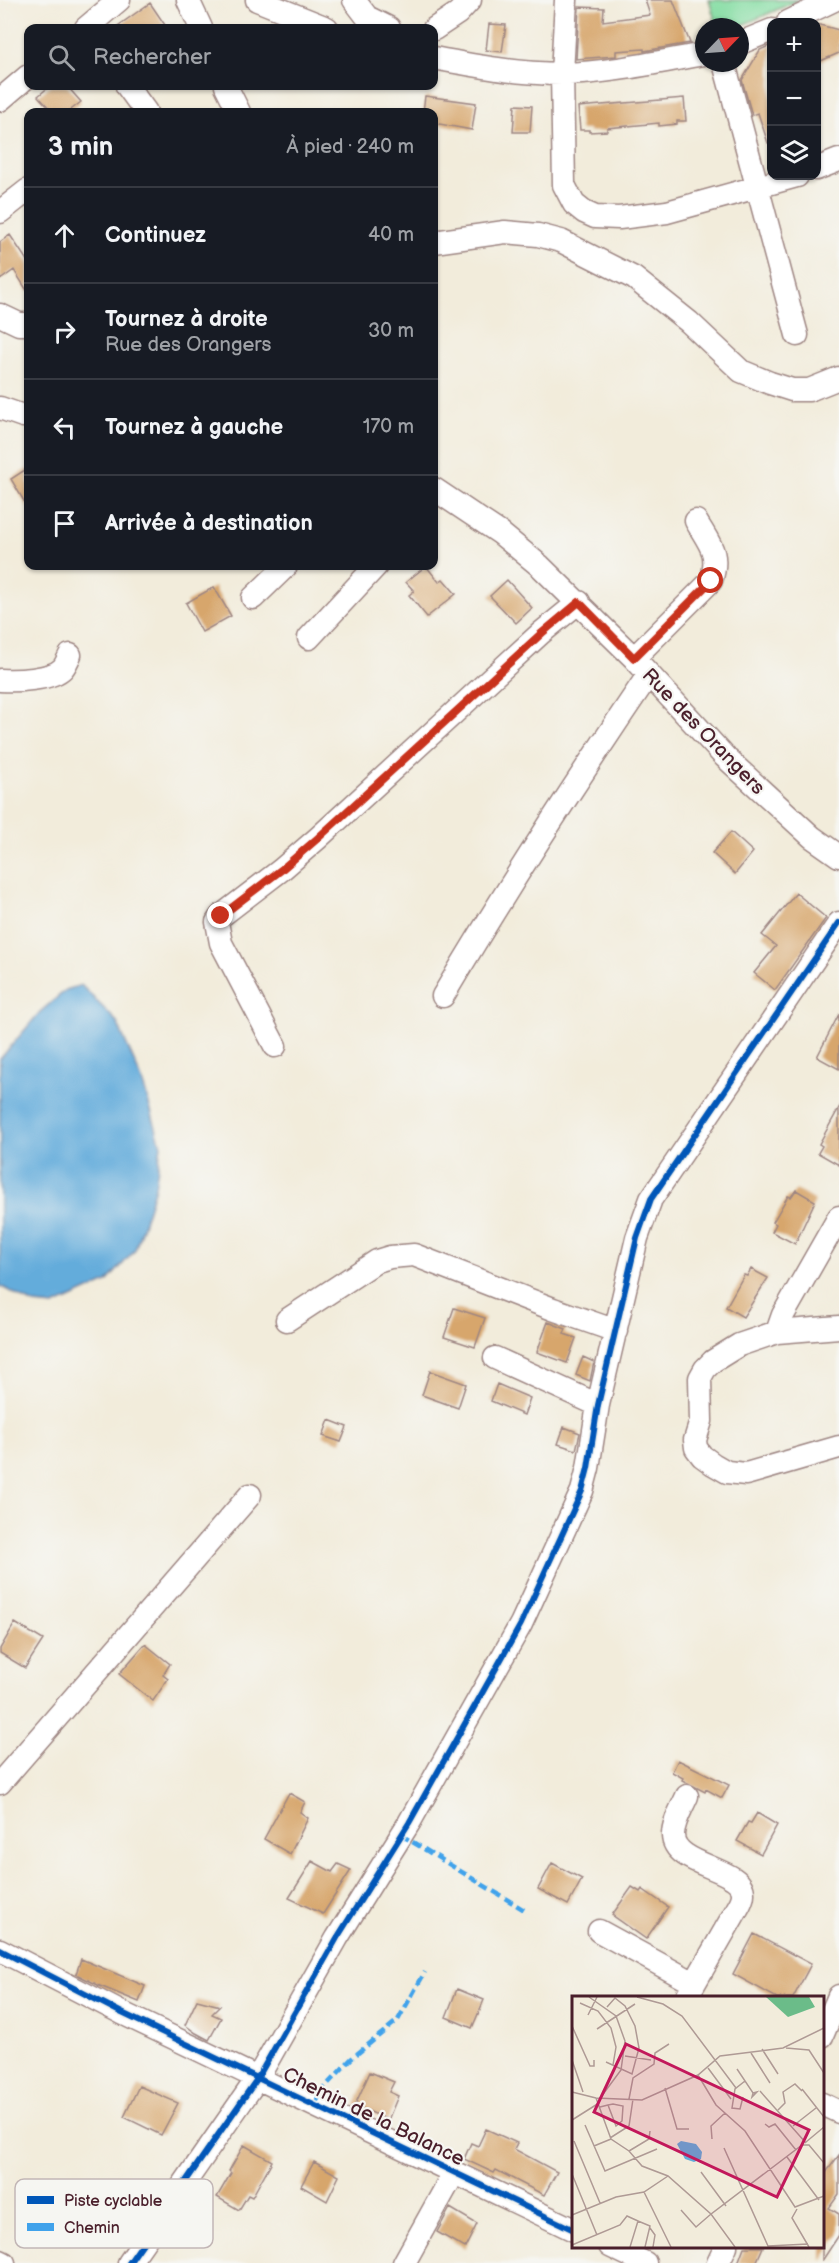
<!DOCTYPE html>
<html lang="fr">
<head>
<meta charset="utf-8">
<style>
  :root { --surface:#171b24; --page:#242831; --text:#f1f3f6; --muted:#9ea1a6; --line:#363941 }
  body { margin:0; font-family:"Balsamiq Sans",sans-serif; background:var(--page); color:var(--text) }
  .controls { position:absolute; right:18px; top:18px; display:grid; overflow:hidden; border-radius:12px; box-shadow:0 2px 4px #0004 }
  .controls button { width:54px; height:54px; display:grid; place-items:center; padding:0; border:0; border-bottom:2px solid var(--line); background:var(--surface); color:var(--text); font:30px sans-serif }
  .compass { position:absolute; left:695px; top:18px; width:54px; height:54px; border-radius:50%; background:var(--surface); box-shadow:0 2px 4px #0004; rotate:65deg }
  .stop { position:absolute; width:18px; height:18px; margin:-14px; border:4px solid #c8321e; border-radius:50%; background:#fff }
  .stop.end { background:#c8321e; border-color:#fff; box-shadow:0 2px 6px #0008 }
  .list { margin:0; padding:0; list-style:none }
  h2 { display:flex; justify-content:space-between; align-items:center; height:78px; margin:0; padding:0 24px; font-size:26px }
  h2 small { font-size:20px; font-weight:400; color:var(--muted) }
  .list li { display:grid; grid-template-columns:39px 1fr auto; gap:18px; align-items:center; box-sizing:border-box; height:96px; padding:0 24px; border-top:2px solid var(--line) }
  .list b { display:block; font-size:22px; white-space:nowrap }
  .list p { margin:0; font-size:20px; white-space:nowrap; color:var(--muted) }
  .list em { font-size:20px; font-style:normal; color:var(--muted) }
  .icon { flex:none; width:33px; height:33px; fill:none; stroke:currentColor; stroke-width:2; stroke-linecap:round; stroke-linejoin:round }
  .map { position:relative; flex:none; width:839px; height:2263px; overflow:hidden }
  .search { position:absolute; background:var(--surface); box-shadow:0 2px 4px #0004; left:24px; top:24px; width:414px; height:66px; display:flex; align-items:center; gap:15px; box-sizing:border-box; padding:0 21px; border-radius:12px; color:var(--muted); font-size:22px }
  .panel { position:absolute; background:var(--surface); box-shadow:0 2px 4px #0004; left:24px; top:108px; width:414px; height:462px; border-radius:12px }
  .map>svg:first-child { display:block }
  .green { fill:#84dda3; stroke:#677e67; stroke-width:1.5 }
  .water { fill:#63acdb; stroke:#566683; stroke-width:1.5 }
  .building { fill:#d7a66c }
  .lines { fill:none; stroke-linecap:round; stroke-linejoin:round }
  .minor-casing { stroke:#9e8683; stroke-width:25 }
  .minor { stroke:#fff; stroke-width:22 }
  .quiet { stroke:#40a2eb; stroke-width:4.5; stroke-dasharray:9 4.5; stroke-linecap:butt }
  .cycleway-casing { stroke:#f6f6f2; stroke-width:10 }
  .cycleway { stroke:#0057b8; stroke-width:6 }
  .route { stroke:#c8321e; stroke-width:8 }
  .labels { text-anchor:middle; stroke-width:4.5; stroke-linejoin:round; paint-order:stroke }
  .street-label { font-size:20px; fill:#4a1f2b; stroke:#f6f6f2 }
  .inset-road { fill:none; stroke:#af9a95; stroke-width:1.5 }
  .view { fill:#c2185b; fill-opacity:0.15; stroke:#c2185b; stroke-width:3 }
  .inset-edge { fill:none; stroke:#4a1f2b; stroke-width:3 }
  .key { fill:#f6f6f2; stroke:#c2b6b6; stroke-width:1.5 }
  .key-label { font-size:16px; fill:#4a1f2b }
</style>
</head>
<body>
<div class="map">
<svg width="839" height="2263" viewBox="0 0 839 2263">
  <rect width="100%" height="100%" fill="#f6f6f2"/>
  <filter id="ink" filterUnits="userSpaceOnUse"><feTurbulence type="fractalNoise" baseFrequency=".0167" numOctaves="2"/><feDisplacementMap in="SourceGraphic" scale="12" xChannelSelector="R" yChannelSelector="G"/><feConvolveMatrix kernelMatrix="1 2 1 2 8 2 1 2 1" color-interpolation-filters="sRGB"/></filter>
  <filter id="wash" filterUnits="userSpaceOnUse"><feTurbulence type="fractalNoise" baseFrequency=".008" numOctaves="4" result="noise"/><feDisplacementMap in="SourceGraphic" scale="24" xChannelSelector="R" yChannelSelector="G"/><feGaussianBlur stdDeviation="1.35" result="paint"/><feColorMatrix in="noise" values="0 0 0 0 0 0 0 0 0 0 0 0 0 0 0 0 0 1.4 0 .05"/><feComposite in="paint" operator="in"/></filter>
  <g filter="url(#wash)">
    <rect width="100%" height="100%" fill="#f2ecdb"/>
    <!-- green -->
    <path class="green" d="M709,0H799L738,27H717Z"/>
    <!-- water -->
    <path class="water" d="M81,985L117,1022L142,1080L161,1145L155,1187L135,1250L107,1282L54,1306L34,1304L0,1286V1059L40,1012L66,990Z"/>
    <g id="blocks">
      <!-- building -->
      <path class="building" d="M645,0H673L690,43L644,51V49L616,51V56L576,59L579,7L604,8L603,21L650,15Z
        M150,3L167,28H115Z
        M489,24L506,25L502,52L486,50Z
        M816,24L839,30V53L816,63Z
        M771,45V143H768L758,113L752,115L742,80L760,50Z
        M50,86H67L81,102L68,112H53L38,96Z
        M425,96L476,103L472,130L434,123V112H423Z
        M684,98L686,121H677V124L659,126V123L607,128V131L589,132V130H580L578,107Z
        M515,105L532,106L530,132H513Z
        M10,235L28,262V292L14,270L0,280V242Z
        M28,468V508L11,479Z
        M426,566L439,582L443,579L456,594L427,617L409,595L414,591L406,582Z
        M507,580L532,608L516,623L490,596Z
        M214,587L231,616L202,632L186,603Z
        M731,832L753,852L735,874L712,853Z
        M796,893L826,918L775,990L754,973L776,946L762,935Z
        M839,1014V1069L817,1057Z
        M839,1108V1165L818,1153L822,1146L819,1144Z
        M796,1190L815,1201L795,1244L772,1232L776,1224L773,1222L788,1196L791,1197Z
        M751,1269L768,1278L743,1317L726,1307L744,1275L747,1276Z
        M454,1308L485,1318L475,1347L444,1337Z
        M548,1322L566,1329L564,1334L576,1338L567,1363L537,1352Z
        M583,1357L594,1362L590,1381L576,1375Z
        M430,1371L466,1384L458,1408L422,1395Z
        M497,1384L530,1398L524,1415L491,1401Z
        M329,1420L347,1427L341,1442L323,1436Z
        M564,1427L580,1433L576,1450L558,1444Z
        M15,1623L43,1640L25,1668L0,1653V1649Z
        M145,1644L170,1664L163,1675L168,1679L153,1701L119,1674Z
        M678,1760L729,1785L722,1798L706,1789L705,1792L682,1780L683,1778L672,1772Z
        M289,1793L305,1802L300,1812L308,1818L290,1854L264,1839Z
        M757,1813L777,1825L761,1854L737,1841L748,1822L751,1823Z
        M312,1861L332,1872L338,1864L351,1870L323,1914L289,1898Z
        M552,1863L582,1879L568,1905L538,1889Z
        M632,1887L640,1892L642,1889L668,1907L646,1939L612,1915Z
        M754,1934L811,1964L793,1998H777L733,1974Z
        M81,1959L145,1986L139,2002L100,1986L76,1974Z
        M457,1989L484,2000L472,2028L446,2017Z
        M197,2000L220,2006L212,2014L221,2018L209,2040L196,2033L185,2025Z
        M370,2072L394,2082L389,2092L398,2096L388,2120L355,2105Z
        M139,2086L178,2103L161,2135L124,2117Z
        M486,2129L517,2143L514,2149L557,2172L544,2195L496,2170L494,2173L464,2159L471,2143L478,2146Z
        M244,2145L272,2161L252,2197L248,2195L239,2210L217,2197L231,2173L229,2171Z
        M839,2155V2194L829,2208L839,2214V2235L822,2261V2178Z
        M314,2162L339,2176L327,2201L301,2186Z
        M450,2208L477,2224L465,2248L437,2232Z
        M744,2247H763L756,2263H738Z"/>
    </g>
  </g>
  <g filter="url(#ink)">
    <use href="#blocks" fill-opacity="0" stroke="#9e8683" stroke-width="1.5"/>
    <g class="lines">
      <!-- minor casing -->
      <g class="minor-casing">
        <path id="minor" d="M188,0L201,28
          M257,0L327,28
          M354,0L367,17L389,28
          M566,0L562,74L564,185L574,204L584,212L595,217L619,218L667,212L797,176
          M788,22L834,0
          M86,28L119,0
          M434,29L458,13L470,0
          M740,43L772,30
          M434,58C476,66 519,74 562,74C609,73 658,62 704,54
          M724,63L797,335
          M127,86L146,112
          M226,86L239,112
          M0,100L28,76
          M816,169L839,160
          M0,212L28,190
          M434,242L505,232L538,235L561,241L634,278L689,322L741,371L770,383L792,390H809L839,378
          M0,315L19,324H28
          M0,408L23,416L28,415
          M434,489L500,533L540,566L634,658L725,757L812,837L839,856
          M253,598L286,566
          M309,638L376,566
          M634,658L711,581C720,553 710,545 696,521
          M0,680C15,681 52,680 63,668C66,664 68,659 70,655
          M443,996C508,886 577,780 649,674
          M275,1046L221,943L217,922L221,916L281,870L318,838L541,633L579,602
          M287,1320L377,1261L390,1257L414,1255L553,1309L616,1331
          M839,1327L777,1332L739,1345L713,1361L705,1369L700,1378L701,1421L695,1440L696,1448L702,1456L713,1464L727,1472L746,1474L839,1447
          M777,1332L783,1315L839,1217
          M495,1358L598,1405
          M0,1783L250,1495
          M599,1931L694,1983
          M0,1950L122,2013L574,2230
          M686,1998L736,1911C739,1906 743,1900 743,1894C744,1867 673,1867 673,1835C673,1822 682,1808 687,1796
          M822,2036L839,1996
          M822,2104L839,2112
          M610,2246L645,2263
          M0,2261L4,2263
          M129,2263L257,2079L337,1938L409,1823L521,1624L582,1491L588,1468L598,1405L637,1238L651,1199L839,923
          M404,2263L454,2173
          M718,2263L726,2246"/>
      </g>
      <!-- minor -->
      <use href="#minor" class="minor"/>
      <!-- quiet -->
      <path class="quiet" d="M401,1835L526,1911
        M314,2106L324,2088L351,2059L398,2020L425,1972"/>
      <!-- cycleway casing -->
      <g class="cycleway-casing">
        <path id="cycleway" d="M0,1950L122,2013L574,2230
          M129,2263L257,2079L337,1938L409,1823L521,1624L582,1491L588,1468L598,1405L637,1238L651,1199L839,923"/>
      </g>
      <!-- cycleway -->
      <use href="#cycleway" class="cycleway"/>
    </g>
  </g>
  <g class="lines" filter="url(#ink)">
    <!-- route -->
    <path class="route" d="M221,916L281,870L318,838L542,633L579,602L634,658L711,581"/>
  </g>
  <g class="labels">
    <!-- street labels -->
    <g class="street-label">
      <text transform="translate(704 731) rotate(46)" y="7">Rue des Orangers</text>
      <text transform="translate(374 2116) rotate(26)" y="7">Chemin de la Balance</text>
    </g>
  </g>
  <!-- overview -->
  <g transform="translate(572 1996)">
    <rect width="252" height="252" fill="#f2ecdb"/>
    <path d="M194,1H237L243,11L216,21Z" fill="#6bbc89"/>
    <path d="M109,145L124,148L130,156L129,163L122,166L113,163L105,148Z" fill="#63acdb"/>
    <path class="inset-road" d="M17,1L44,20L53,45L49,74L29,101M65,1L91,8L110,20L164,92M8,7L26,15L39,32L44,51L41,69M16,19L25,1M0,30L18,70H22V64M25,33L63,8M214,52L237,54L252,77M190,53L206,78M179,57L198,87M53,60L79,64M0,64L11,96M34,66L60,78L67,52L63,30L53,10L43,2L35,11M136,72L159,103M165,73L181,97L185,96L180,101L181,97M126,79L144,109L173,135L223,211L252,200M93,92L105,133H117M230,93L252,121M188,95L234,147M0,96L24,102L70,104L126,79L148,60L211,52L252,32M171,101L168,113L160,112L163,93L173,85M24,102L39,143L57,155L70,170L96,180L139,218L230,149H237L252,167M57,103L61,82L82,68L83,57L97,48M28,111L36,109L41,108L51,110L50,125L44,130L36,109M206,114L213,107L211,96L223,88L230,95M0,124L27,107M193,128L197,131L203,128L224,154M13,129L33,175L85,153M221,130L244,112M38,142L57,130L61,103M140,143L139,130L153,117M2,145L28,207M234,146L252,131M22,150L39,143M152,152L196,250L236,248M57,155L77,143L78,135M215,161L247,204M129,176L154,210M0,178L25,239M72,196L99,251M225,213L220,222L237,251M109,214L124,231L139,218L163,251M0,219L44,201L72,196L96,180M66,225L78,230L73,251M78,232L83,239L81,251M0,249L48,229L55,220L66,225L58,251"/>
    <path class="view" d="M54,48L237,134L205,201L22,116Z"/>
    <rect width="252" height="252" class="inset-edge"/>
  </g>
  <!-- legend -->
  <rect x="15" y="2179" width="198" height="69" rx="9" class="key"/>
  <rect x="27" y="2196" width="27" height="8" fill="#0057b8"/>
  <rect x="27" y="2223" width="27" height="8" fill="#40a2eb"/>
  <g class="key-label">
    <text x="64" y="2206">Piste cyclable</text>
    <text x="64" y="2233">Chemin</text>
  </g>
</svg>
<div class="controls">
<button>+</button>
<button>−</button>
<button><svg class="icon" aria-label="layers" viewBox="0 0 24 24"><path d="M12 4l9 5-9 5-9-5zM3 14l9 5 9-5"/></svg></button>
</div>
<svg class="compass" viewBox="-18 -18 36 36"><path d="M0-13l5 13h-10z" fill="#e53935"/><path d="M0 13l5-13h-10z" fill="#9ea1a6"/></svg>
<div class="stop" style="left:711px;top:581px"></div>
<div class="stop end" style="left:221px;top:916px"></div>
<div class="search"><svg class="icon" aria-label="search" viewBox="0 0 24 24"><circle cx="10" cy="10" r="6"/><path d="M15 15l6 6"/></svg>Rechercher</div>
<section class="panel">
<h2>3 min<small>À pied · 240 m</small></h2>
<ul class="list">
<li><svg class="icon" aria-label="ahead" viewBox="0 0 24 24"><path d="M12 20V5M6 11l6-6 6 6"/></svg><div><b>Continuez</b></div><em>40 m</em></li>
<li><svg class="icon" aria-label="right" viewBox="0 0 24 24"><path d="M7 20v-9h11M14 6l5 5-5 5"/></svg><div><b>Tournez à droite</b><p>Rue des Orangers</p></div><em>30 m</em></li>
<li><svg class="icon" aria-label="left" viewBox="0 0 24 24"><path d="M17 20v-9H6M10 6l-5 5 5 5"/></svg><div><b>Tournez à gauche</b></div><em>170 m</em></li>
<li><svg class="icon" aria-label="arrive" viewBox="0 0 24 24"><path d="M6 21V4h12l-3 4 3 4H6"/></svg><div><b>Arrivée à destination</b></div></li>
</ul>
</section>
</div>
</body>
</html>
